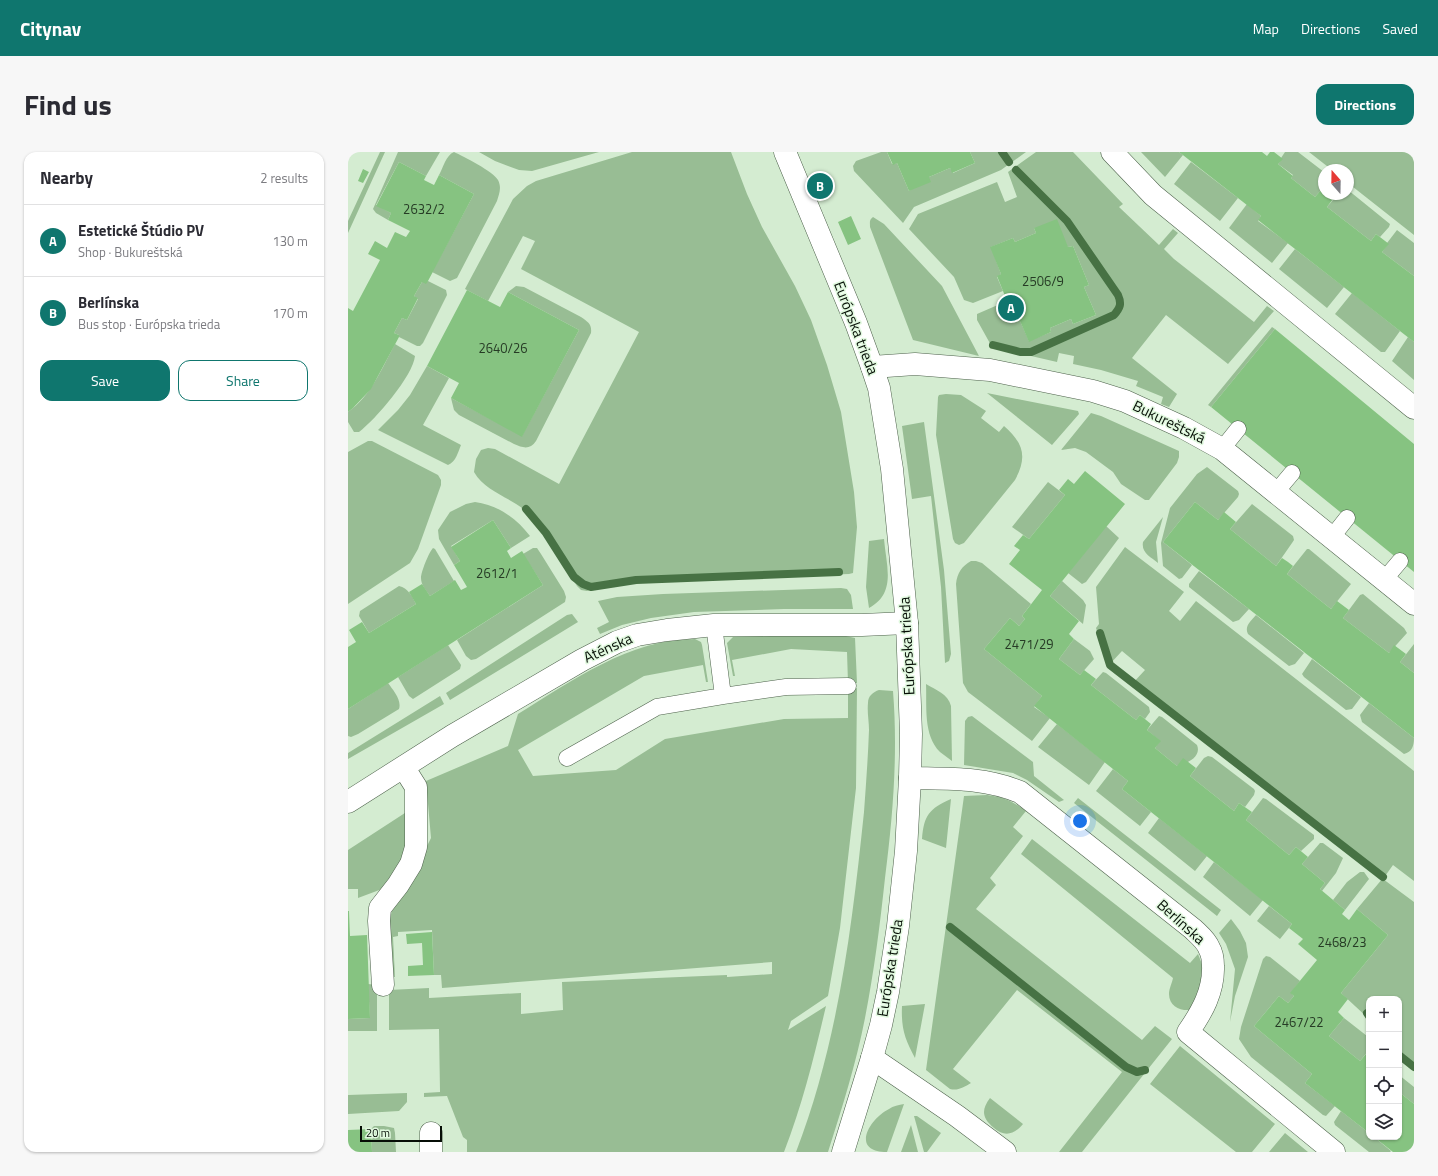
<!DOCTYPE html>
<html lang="en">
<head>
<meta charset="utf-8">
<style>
  :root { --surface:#fff; --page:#f7f7f7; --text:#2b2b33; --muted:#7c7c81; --line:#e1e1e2; --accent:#0f766e }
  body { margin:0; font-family:"Titillium Web",sans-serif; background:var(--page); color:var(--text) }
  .controls { position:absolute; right:12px; bottom:12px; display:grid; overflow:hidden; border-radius:8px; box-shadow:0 1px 3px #0004 }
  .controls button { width:36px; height:36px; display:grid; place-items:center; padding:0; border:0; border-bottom:1px solid var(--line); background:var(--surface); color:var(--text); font:20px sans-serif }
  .compass { position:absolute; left:970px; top:12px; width:36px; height:36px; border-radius:50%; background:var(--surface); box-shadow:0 1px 3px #0004; rotate:340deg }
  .scale { position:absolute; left:12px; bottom:10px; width:82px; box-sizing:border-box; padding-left:4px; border:2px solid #060e06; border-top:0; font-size:11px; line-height:14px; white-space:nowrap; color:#060e06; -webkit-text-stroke:3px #e1f9df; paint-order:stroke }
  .you { position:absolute; left:732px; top:669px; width:14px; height:14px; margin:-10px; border:3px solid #fff; border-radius:50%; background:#1a73e8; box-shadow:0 0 0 6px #1a73e833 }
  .badge { display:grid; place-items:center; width:26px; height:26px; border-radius:50%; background:var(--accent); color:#fff; font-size:13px; font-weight:700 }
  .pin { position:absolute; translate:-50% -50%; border:2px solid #fff; box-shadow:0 1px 4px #0006 }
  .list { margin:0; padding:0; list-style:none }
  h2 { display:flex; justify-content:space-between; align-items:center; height:52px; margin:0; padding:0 16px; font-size:17px }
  h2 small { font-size:13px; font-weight:400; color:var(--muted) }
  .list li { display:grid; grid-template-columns:26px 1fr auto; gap:12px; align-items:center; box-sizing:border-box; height:72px; padding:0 16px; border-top:1px solid var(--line) }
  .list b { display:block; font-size:15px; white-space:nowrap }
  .list p { margin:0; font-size:13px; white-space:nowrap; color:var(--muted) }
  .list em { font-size:13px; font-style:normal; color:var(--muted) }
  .actions { display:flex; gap:8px; padding:12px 16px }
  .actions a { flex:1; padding:9px 0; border:1px solid var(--accent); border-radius:12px; text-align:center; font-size:14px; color:var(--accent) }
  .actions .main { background:var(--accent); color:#fff }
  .icon { flex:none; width:22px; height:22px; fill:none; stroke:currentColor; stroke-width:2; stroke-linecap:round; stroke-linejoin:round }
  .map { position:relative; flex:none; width:1066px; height:1000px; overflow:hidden; border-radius:12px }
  header { display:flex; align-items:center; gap:24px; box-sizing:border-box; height:56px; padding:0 20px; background:var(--accent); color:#fff }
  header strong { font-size:19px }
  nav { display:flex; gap:22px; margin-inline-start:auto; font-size:14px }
  .intro { display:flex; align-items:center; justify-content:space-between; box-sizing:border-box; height:96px; padding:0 24px }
  h1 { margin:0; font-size:28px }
  .button { padding:10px 18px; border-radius:12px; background:var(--accent); color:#fff; font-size:14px; font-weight:700 }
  main { display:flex; gap:24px; padding:0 24px }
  aside { flex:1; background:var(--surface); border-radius:12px; box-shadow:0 1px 3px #0004 }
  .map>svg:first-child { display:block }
  .green { fill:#98bd94 }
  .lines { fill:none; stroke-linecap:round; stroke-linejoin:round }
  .stream { stroke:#477244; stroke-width:8 }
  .building { fill:#86c381 }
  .lane-casing { stroke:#4d614b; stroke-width:17 }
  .street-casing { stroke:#4d614b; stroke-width:23 }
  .secondary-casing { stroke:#4d614b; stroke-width:23 }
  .lane { stroke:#fff; stroke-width:16 }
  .street { stroke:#fff; stroke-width:22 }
  .secondary { stroke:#fff; stroke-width:22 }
  .labels { text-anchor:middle; stroke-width:3; stroke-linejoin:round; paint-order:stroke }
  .number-label { font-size:13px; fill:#263b25 }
  .street-label { font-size:15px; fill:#060e06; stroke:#e1f9df }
</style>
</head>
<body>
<header>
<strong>Citynav</strong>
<nav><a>Map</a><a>Directions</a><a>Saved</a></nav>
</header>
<div class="intro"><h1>Find us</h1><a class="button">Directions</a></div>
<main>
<aside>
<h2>Nearby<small>2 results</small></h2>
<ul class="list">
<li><span class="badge">A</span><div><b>Estetické Štúdio PV</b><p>Shop · Bukureštská</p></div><em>130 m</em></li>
<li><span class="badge">B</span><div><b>Berlínska</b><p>Bus stop · Európska trieda</p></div><em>170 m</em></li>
</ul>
<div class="actions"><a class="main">Save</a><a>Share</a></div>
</aside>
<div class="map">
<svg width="1066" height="1000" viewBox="0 0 1066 1000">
  <rect width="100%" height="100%" fill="#d4ecd1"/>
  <!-- green -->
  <path class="green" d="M32,0H37L0,81V69Z
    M50,0H92L78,24L51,10L28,53L43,61L40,68L28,61L25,57Z
    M106,0C115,4 146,20 150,28C154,36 151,42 149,49L109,126L102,129L84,120L126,42L91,23C95,16 98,3 106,0Z
    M131,0H251L184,19L171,18L147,9Z
    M284,0H383L399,42L414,75L447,134L463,168L479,213L493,260L506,340L509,375L505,421L501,422L289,430L259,433L239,439L233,438L229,434C217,415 206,395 192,377C189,372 186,366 181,362C164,345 138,341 126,320L128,307L133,298L140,296L147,297L211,332L291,180L173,117L187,89L175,84L140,149L117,137L165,47L179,34L188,29Z
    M533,0H539L544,12L549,11L561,39L581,25L602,16L605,21L627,11L622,0H678L653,18L566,55L555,71L506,19L505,14L508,9Z
    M688,0H725L775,52L771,55L811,93L825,77L830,81L816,97L826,107L906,170L919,154L926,159L880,212L818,163L784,206L829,242L821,255L813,252L815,245L788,234L790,229L753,218L725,212L726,204L711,201L709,210L644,195L629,168V162L659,149L665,164L669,162L681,189L703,180L702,176L723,167L725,172L748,163L736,135L741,133L725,94L720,95L686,76L688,81L667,90L665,86L643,95L653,122L649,125L655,139L625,151L616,148L606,125L561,77L570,62L649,30L657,50L669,45L660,20Z
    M793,0H831L835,3L817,25Z
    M937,0H950L976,20V40L973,38L967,45L943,26L945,23L930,12L934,7L933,6Z
    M961,0H1066V83L1000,31V18H984Z
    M843,10L890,46L872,69L826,32Z
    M1000,38L1042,72L1041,75L1032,85L1028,82L1023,89L979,55L985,48L983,46L987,42H1000Z
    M899,52L913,64L910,69L940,91L924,111L881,76Z
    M525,65L536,72L594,134L631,204L565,188L522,75C522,70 521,68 525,65Z
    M1049,78L1066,91V124L1034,100L1040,92L1039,91Z
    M947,97L996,135L979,156L931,117Z
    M80,129L98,138L99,143L75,191L72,194H69L51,185V183L46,181L54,166L59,168L70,147L66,144L74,130Z
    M168,134L176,135L233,165C240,170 244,172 243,181L188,289C182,298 175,296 166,292L111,263L106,258L103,246L174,284L231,178L160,140Z
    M1004,141L1052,179L1037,200H1033L987,162Z
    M924,175L927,177L863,255L860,253Z
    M1060,185L1066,190V228L1044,209Z
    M47,192L67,204C65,224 27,268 11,280H6L0,270V260C23,244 34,216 47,192Z
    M79,214L101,226L75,273L113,293C110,300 108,310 100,313L30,278L50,258L62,243Z
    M639,241L730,259L731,262L704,293Z
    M598,242L613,243L638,259L633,266L651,280L656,274C675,291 680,304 667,328L616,391L611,393L607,391L605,387L588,283L590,245L591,243Z
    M743,261L753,264L831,299V305L829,311L801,348H797L773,332L765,320L738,300L727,296L713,298Z
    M576,270L596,418L603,502L601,509L597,511L593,435L583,344L564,347L554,274Z
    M20,289H24L90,323L93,328V333L70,397L62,411L0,452V300Z
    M859,315L890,339L891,342L890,345L870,368L847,350L815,390L844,413L834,426L831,427L815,414L813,391L822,356L849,322Z
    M700,330L717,343L681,387L664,375Z
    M127,350C150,353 168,366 182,384L163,396L145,368L103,394L112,409L106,413L91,387L90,378L102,360L118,352Z
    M904,352L945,384L946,388L944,391L928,414L882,377Z
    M815,365L808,390L810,411C803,405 793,401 795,390Z
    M758,374L771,386L738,430L734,432L720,421Z
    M536,387C538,413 549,441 521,456L518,435L521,389Z
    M777,395L836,440L821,459L832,469L848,449L1066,619V729L1045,713L1035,727L1066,750V918L1051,906V847H1021V867L993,841L1040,783L1009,757L1035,726L904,628L784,532L797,518L774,499L761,513L748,476L751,472L748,435Z
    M85,396L87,397L106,429L82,444C78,438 73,433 73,426C73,420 81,400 85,396Z
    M185,396H189L193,402L216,439L218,445L217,450L128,507L123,508L118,504L109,488L195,433L175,402Z
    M959,397H961L1003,432L983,457L939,422Z
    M623,409H628L634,411L683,452L674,464L677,467L671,474L662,466L636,497L694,544L686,555L702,566L684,589L620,540L615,531L608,432C609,421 614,414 623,409Z
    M851,419L901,457L891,468L885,470L841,435V432Z
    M714,429L735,448L738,453L735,472L702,444Z
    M51,434C60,436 64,444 68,452L21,481L11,464L12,459Z
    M493,436L499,437L503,443L505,457H436L346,460L303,466L274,473L252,482L249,476L261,470L250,449L269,445L315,442Z
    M1015,442L1056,476L1059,481L1041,501L995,466L1012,443Z
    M224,462L230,470L102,548L98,541L219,463Z
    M908,463L956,501L947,512L941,514L900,482C896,474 903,469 908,463Z
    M489,482L507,486L509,531H500L499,500L443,497L384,508L387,524H385L379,491L385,485Z
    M347,487L353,490L354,493L360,530H358L355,513L296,524L170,598L185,624L268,618L317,587L436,567L500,566V537L509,536L508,636L492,776L480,844L443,869L440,878L478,854C466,905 455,951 436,1000H119V988L115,985L99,944L76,945V941L92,940L91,877L41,878V838L81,836V846L173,841V862L215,858L214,830L379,823V825L424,822V810L94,836L93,823H86L84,778L50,780V784L45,785L47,825H41L40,774L44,759L66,720L83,686L78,629L160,594L170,562C224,529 281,487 347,487Z
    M726,487L742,499L746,507L732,523L711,507Z
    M1066,492V521L1052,510Z
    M100,493L113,513L112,517L65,547L61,544L50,525Z
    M964,507L1013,545L1004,557L998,558L956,525L954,522Z
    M755,520L758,521L801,555L802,560L797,567L792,563L788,568L743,533Z
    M40,531C45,538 54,548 51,557L10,582L3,585L0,584V557Z
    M578,532C588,538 600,542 603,554L604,609C600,606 596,603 592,600C575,583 579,554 578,532Z
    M531,538L545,539C550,601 545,664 537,726C532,773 526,820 517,866C508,912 494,956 480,1000H448C490,891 504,775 516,660C518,633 520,605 521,578C521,569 519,560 520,551C520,544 525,540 531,538Z
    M92,544L96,552L0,607V601Z
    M1021,551L1066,586C1066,594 1064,600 1056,602L1014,570L1012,563Z
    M624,564L685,610L686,624L716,648L711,650L679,628L665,621L616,613L617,569L620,565Z
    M811,564L814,565L849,593C854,605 838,612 829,614L807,596L812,589L799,578Z
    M709,572L757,610L741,633L690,595Z
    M860,604L864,605L906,637L907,639L906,643L897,655L891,651L886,659L842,624L856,606Z
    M765,617L780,629L774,637L803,660L792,674L748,639Z
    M639,643C656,645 664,649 678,659L665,675L675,684L642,726L648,733L628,757L794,888L807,874L824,887L734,1000H711L774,920L669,838L605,917L623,931C616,935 610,939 602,937L578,918L616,644Z
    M730,646L873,758L869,764L726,651Z
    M915,646L918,647L966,683V687L953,699L948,695L941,703L898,668Z
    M603,647L598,696L574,687C576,663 581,657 603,647Z
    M60,659L57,705L34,737L10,746V737H0V698Z
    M811,666L859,704L847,719L800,681Z
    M684,687L842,811L850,802C862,830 855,833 842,858C832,859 821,854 821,842C821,837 824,831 825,826L673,702Z
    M972,691H975L995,706L988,721L974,739L972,737L977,731L954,712Z
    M866,710L915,748L902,764L855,725Z
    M1012,720H1016L1021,727L997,758L985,748L999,730Z
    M921,754L944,772L932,787L909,769Z
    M883,767L892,779L898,791L900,805L887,844L882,870L887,817L878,792L871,781Z
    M918,804L922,805L952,829L943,841L946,844L940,851L931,844L906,874L964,922L957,931L987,954L978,964L975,963L903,905L891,887L893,875L915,807Z
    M20,832L29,833V879H0V867L22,866Z
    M577,852L567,906C557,887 553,877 554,854Z
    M996,866L1019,884L1021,898L1012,909L981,884Z
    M832,894L927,972L904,1000H888L802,932Z
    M1051,923L1066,935V952L1051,940Z
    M59,941V950L51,959L0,962V943Z
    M642,946L675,972C666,983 656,985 646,976C634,966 633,958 642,946Z
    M556,952L539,1000C502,1000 521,967 541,957C545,954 551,953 556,952Z
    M993,959L1021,981V985H1026L1043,999L1042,1000H1021L987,973L986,970Z
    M566,964H569L593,981L579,1000H576Z
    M563,973L570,1000H553Z
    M26,974H36L46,976L47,981L48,1000H24L23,977Z
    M937,981L960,1000H921Z"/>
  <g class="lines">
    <!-- stream -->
    <path class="stream" d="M654,0L661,10
      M645,193L672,200H683L766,163C772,156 774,152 770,143L719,69L668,18
      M178,357L198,381L226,425L235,432L243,435L288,428L491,420
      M752,481L762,513L1035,725
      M602,775L778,915L789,920L797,918
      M1019,861L1021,864
      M1051,903L1066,915"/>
  </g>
  <!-- building -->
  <path class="building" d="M539,0H622L627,11L604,21L602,16L581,25L583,30L561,39L549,11L545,13Z
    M831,0H914L919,4L922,0H926L935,7L930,12L945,24L943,26L967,45L973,38L976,42L983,46L985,47L979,55L1023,89L1028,82L1041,92L1034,100L1066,124V190L910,68L913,64Z
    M51,10L78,24L76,28L86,33L91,23L126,42L80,129L78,132L74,130L66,144L70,146L59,168L54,166L46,181L51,183V185L23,237L5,256L0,260V156L5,159L32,108L20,102L27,89L39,96L47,80L58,85L62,79L40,68L43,61L28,54Z
    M15,17L21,20L15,31L10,29Z
    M503,64L513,87L500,93L490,70Z
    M709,67L720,95L725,94L741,133L736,135L748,163L725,172L723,167L702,176L703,180L681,190L669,162L665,164L649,124L653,122L642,95L665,86L667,90L688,81L686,76Z
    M119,138L152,155L160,140L231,178L174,285L103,246L111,231L79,214Z
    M927,177L1066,292V420L863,255Z
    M737,319L777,352L702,444L731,469L721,482L726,487L711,507L732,523L736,518L748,527L743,533L788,568L792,563L803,572L799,578L813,589L807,596L829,614L835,606L848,616L842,624L886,659L891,651L904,660L898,668L941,703L948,695L960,705L954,712L977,731L972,737L997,758L994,762L1001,768L1009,757L1040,783L993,841L1000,847L990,860L996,866L981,884L1012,909L1018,902L1021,904V981L957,931L964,922L906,874L931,844L940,851L946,844L942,841L969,808L950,792L955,787L941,776L944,772L774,637L780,629L686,554L694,544L636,497L662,466L671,474L677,467L674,464L694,438L661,412L672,398L666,394L675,383L681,387L717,343L711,338L720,327L726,332Z
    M847,350L870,368L876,360L888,370L882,377L928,414L934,406L940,410L945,414L939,422L983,457L989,449L1001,458L995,466L1041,501L1046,493L1058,502L1052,510L1066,521V586L815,390Z
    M145,368L163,396L159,399L163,406L174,399L195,433L0,557V495L8,490L1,478L14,470L21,481L68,452L61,440L74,432L82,444L107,428L113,438L119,435L106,413L112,409L103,395Z
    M0,759H1L2,784L19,783L22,866L0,867Z
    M84,780L86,823L60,824V814L75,813L74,791L59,792L58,782Z
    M1051,940L1066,952V1000H1045L1026,985H1051Z
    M23,977L24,1000H0V978Z"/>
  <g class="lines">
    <!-- lane casing -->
    <g class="lane-casing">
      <path id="lane" d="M874,297L890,277
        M928,340L944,321
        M984,385L999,366
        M1036,428L1052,409
        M375,544L438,535L500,534
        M219,606L309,555L375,544L366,473"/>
    </g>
    <!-- street casing -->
    <g class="street-casing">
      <path id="street" d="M764,0L805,43L1066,256
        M524,215L567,212L642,218L745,239L777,249L836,276L874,297L1066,452
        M562,626C601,627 635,625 672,640L845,777C850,782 858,788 861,796C864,801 865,808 865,814C866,839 854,860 840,880L986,1000
        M0,650L104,584L234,508L269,490L289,483L319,478L366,473H514L559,471
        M35,833L31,769L32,756L50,733L63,712L68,695V635L56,616
        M524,906L609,964L657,1000
        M83,981V1000"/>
    </g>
    <!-- secondary casing -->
    <g class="secondary-casing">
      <path id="secondary" d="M437,0L508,171L524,215L531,236L544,317L559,471L563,582L562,626L558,699L550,774L540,840L533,873L524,906L495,1000"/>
    </g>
    <!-- lane -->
    <use href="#lane" class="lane"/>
    <!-- street -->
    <use href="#street" class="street"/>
    <!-- secondary -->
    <use href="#secondary" class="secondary"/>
  </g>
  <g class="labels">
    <!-- number labels -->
    <g class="number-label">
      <text x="76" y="62">2632/2</text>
      <text x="695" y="134">2506/9</text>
      <text x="155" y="201">2640/26</text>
      <text x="149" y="426">2612/1</text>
      <text x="681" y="497">2471/29</text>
      <text x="994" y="795">2468/23</text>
      <text x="951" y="875">2467/22</text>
    </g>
    <!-- street labels -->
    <g class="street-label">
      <text transform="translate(508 176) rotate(69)" y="5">Európska trieda</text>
      <text transform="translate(821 270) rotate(26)" y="5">Bukureštská</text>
      <text transform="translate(559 494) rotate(-93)" y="5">Európska trieda</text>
      <text transform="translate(260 496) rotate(-24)" y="5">Aténska</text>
      <text transform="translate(833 770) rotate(42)" y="5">Berlínska</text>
      <text transform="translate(542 816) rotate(-81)" y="5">Európska trieda</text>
    </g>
  </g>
</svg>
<div class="controls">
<button>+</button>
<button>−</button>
<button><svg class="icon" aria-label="locate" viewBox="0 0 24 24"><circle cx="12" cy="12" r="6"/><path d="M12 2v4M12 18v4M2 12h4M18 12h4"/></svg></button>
<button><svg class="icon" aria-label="layers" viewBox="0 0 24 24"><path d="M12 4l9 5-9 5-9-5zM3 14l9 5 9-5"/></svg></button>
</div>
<svg class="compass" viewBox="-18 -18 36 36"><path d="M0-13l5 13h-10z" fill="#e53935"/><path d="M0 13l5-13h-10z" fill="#7c7c81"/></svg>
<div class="scale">20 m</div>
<div class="you"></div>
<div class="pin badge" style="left:663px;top:156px">A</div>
<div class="pin badge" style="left:472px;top:34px">B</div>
</div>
</main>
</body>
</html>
